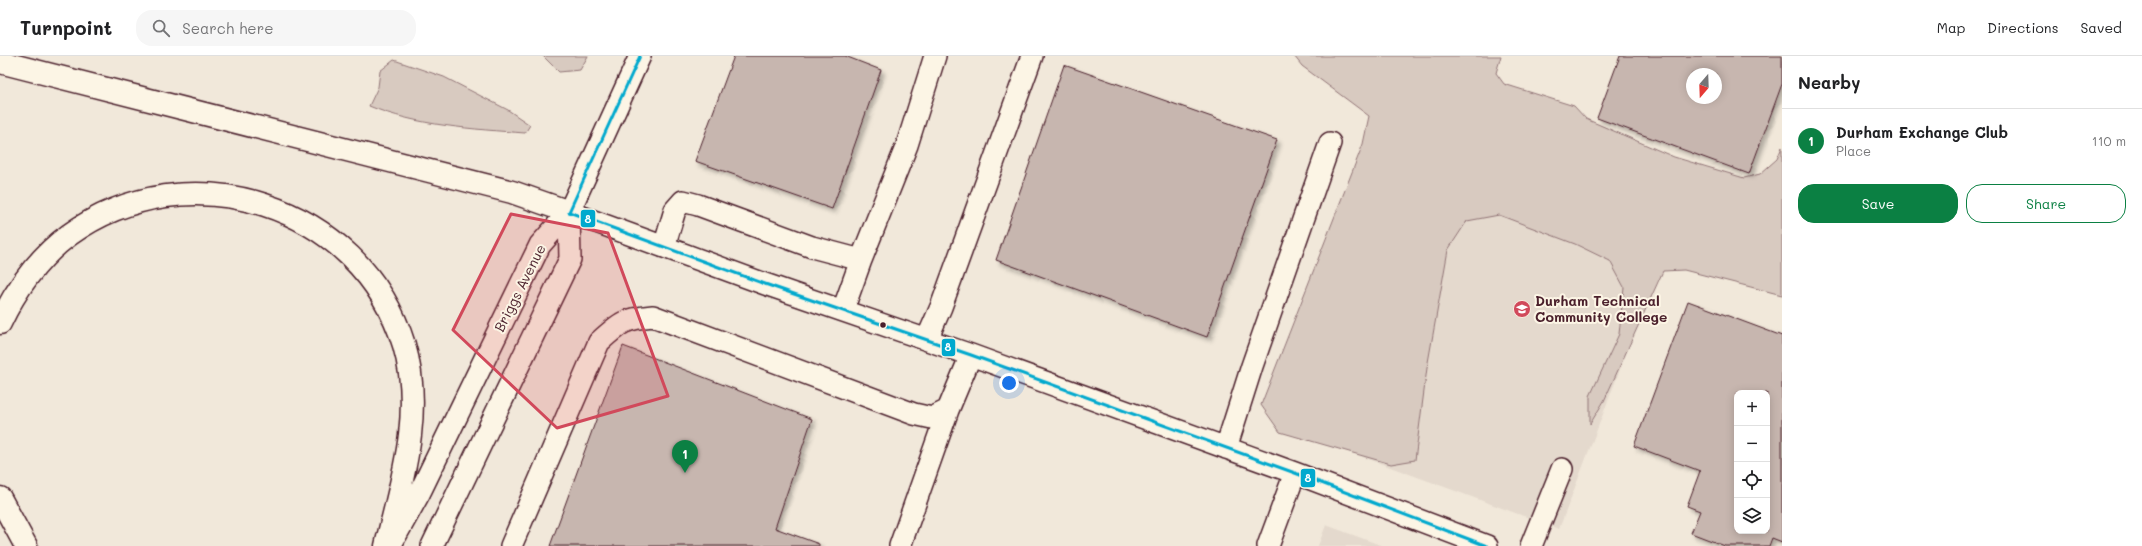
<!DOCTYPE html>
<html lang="en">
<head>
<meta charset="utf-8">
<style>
  :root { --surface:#fff; --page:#f6f6f6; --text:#202124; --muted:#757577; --line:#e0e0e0; --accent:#0b8043 }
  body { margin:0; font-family:Mali,sans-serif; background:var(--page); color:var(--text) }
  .controls { position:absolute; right:12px; bottom:12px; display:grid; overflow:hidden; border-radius:8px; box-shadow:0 2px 10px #0003 }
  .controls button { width:36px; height:36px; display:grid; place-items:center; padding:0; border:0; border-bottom:1px solid var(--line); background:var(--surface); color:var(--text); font:20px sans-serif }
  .compass { position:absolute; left:1686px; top:12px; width:36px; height:36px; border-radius:50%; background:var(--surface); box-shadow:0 2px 10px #0003; rotate:199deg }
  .you { position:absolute; left:1009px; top:327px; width:14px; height:14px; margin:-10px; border:3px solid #fff; border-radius:50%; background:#1a73e8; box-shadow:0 0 0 6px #1a73e833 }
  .badge { display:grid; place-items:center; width:26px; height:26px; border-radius:50%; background:var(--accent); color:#fff; font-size:13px; font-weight:700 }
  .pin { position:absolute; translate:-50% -33px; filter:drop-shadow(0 1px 2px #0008) }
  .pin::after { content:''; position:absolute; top:21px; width:14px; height:12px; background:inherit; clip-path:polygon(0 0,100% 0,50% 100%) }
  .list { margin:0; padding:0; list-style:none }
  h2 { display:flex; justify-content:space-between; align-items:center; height:52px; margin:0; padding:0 16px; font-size:17px }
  h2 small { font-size:13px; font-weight:400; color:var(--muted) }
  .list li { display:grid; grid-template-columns:26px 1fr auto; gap:12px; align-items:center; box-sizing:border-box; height:64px; padding:0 16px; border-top:1px solid var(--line) }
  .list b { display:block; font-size:15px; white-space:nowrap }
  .list p { margin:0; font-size:13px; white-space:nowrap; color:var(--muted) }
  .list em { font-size:13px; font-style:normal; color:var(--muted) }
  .actions { display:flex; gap:8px; padding:12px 16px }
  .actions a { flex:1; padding:9px 0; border:1px solid var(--accent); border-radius:16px; text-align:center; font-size:14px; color:var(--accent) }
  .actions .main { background:var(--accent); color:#fff }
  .icon { flex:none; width:22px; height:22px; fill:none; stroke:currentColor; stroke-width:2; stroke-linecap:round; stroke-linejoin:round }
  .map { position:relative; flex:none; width:1782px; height:490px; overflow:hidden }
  header { display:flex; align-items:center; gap:24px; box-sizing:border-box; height:56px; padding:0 20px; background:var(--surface); border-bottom:1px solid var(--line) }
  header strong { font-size:19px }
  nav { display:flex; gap:22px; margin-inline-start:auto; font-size:14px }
  .search { width:280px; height:36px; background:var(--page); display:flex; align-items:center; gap:10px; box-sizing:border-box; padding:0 14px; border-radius:16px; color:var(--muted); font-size:15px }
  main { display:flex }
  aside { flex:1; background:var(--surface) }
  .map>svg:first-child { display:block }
  .built { fill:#e4d9cd }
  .green { fill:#d8cac0; stroke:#917476 }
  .building { fill:#c7b6af; stroke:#4a1f2b; fill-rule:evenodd; filter:url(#shadow) }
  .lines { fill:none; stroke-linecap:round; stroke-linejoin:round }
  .minor-casing { stroke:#4a1f2b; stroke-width:24 }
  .highway-casing { stroke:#4a1f2b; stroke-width:25 }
  .minor { stroke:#fcf5e5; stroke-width:21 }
  .highway { stroke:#fcf5e5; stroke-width:22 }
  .bus-1-casing { stroke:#fcf5e5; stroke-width:6 }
  .bus-1 { stroke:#00a9ce; stroke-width:3 }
  .marked { fill:#d1495b; fill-opacity:0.2; stroke:#d1495b; stroke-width:3; stroke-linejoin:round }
  .bus-dot { fill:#4a1f2b; stroke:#fcf5e5; stroke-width:1.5 }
  .labels { text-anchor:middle; stroke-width:4; stroke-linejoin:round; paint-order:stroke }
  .street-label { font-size:14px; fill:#4a1f2b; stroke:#fcf5e5 }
  .poi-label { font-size:14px; font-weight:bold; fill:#4a1f2b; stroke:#fcf5e5; text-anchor:start }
  .line-badge { stroke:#fcf5e5; stroke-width:1.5 }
  .badge-label { font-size:11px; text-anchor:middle; font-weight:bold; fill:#fff }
</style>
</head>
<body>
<header>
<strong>Turnpoint</strong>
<div class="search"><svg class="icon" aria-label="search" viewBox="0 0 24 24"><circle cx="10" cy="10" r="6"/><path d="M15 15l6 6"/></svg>Search here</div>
<nav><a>Map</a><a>Directions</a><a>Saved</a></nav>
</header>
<main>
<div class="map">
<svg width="1782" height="490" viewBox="0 0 1782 490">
  <defs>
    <filter id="shadow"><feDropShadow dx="3.5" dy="3.5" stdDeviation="2" flood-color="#0004"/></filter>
  </defs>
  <rect width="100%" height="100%" fill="#f1e8da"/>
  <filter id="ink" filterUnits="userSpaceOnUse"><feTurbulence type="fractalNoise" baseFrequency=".025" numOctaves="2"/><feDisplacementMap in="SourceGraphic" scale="8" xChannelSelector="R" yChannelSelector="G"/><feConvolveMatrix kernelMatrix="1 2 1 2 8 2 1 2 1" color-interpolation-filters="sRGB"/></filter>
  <g filter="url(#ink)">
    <!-- built -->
    <path class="built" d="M1451,127L1655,202L1624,303L1559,473L1352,397Z
      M1326,469L1383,490H1318Z"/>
    <!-- green -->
    <path class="green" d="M543,0H588L580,14L559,16Z
      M1294,0H1501L1496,17L1504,28L1574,50L1586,63L1674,101L1744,122L1760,118L1777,103L1782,91V239L1684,214L1663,215L1604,345L1590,368V340L1619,278L1624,231L1610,205L1575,188L1499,159L1467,165L1448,194L1427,312L1415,404L1391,408L1280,376L1261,349L1363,88L1369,60L1302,10Z
      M394,4L444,21L508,54L530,69L525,77C473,73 417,70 369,50L378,31L380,15Z"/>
    <!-- building -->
    <path class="building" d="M734,0H845L881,14L832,153L695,105Z
      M1620,0H1782V28L1749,118L1597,62ZM1692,18H1716V42H1692Z
      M1064,9L1277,84L1207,281L996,204Z
      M1688,245L1782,280V486L1772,482L1769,490H1725L1691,477L1700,455L1687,450L1700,415L1634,390ZM1737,337H1767V475H1737Z
      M623,290L812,363L775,472L819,488V490H550Z"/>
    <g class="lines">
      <!-- minor casing -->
      <g class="minor-casing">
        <path id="minor" d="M569,156L765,228L971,299L1295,417L1487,490
          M664,191L675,154L683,145L698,149L812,191L861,204
          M843,254L861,204L907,89L935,0
          M927,283L941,251L1032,0
          M1226,392L1252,310L1330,87
          M390,490L419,438L540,189L569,156L640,0
          M432,490L570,203L569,156
          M511,490L599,286C621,266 624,263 653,260L914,358L932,362L948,354L971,299
          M900,490L948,354
          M1268,490L1295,417
          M1531,490L1562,413"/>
      </g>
      <!-- highway casing -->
      <g class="highway-casing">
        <path id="highway" d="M0,6L512,136L569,156
          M0,267C16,233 38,202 69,179C187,93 361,148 404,289C424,356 402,424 386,490
          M0,442L26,490"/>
      </g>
      <!-- minor -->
      <use href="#minor" class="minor"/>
      <!-- highway -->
      <use href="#highway" class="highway"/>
      <!-- bus-1 casing -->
      <g class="bus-1-casing">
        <path id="bus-1" d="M640,0L569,156L765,228L971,299L1295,417L1487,490"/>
      </g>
      <!-- bus-1 -->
      <use href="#bus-1" class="bus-1"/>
    </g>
  </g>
  <!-- marked area -->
  <path class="marked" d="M511,158L608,177L668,340L557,372L453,274Z"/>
  <!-- icons -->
  <defs>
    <g id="university-disc" transform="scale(0.9)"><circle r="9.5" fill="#d1495b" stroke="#fcf5e5"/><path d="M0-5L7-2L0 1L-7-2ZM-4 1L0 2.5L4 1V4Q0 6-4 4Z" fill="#fff"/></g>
  </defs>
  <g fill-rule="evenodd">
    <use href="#university-disc" x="1522" y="253"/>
  </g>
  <!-- markers -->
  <circle class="bus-dot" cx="883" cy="269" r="3.5"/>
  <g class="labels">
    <!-- street labels -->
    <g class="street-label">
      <text transform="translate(520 232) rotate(-63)" y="5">Briggs Avenue</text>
    </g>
    <!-- poi labels -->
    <g class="poi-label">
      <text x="1535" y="250">Durham Technical<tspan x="1535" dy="16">Community College</tspan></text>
    </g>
  </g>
  <g class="line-badge">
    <rect x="580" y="153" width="16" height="19" rx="4" fill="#00a9ce"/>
    <rect x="941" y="282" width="15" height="19" rx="4" fill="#00a9ce"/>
    <rect x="1300" y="412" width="16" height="20" rx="4" fill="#00a9ce"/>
  </g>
  <g class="badge-label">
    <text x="588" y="167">8</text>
    <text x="948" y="295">8</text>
    <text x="1308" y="426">8</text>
  </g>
</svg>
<div class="controls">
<button>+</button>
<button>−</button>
<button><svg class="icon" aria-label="locate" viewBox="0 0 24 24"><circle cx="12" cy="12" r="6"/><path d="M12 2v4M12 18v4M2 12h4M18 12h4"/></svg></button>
<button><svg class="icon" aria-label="layers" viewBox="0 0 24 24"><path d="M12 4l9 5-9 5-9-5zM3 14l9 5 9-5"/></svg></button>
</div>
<svg class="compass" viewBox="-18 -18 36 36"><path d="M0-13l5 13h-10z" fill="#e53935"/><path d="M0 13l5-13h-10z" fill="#757577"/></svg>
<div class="you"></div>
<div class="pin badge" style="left:685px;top:417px">1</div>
</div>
<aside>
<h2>Nearby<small></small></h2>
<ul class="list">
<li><span class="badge">1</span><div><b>Durham Exchange Club</b><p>Place</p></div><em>110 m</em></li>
</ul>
<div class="actions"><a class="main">Save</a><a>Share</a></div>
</aside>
</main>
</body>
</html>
